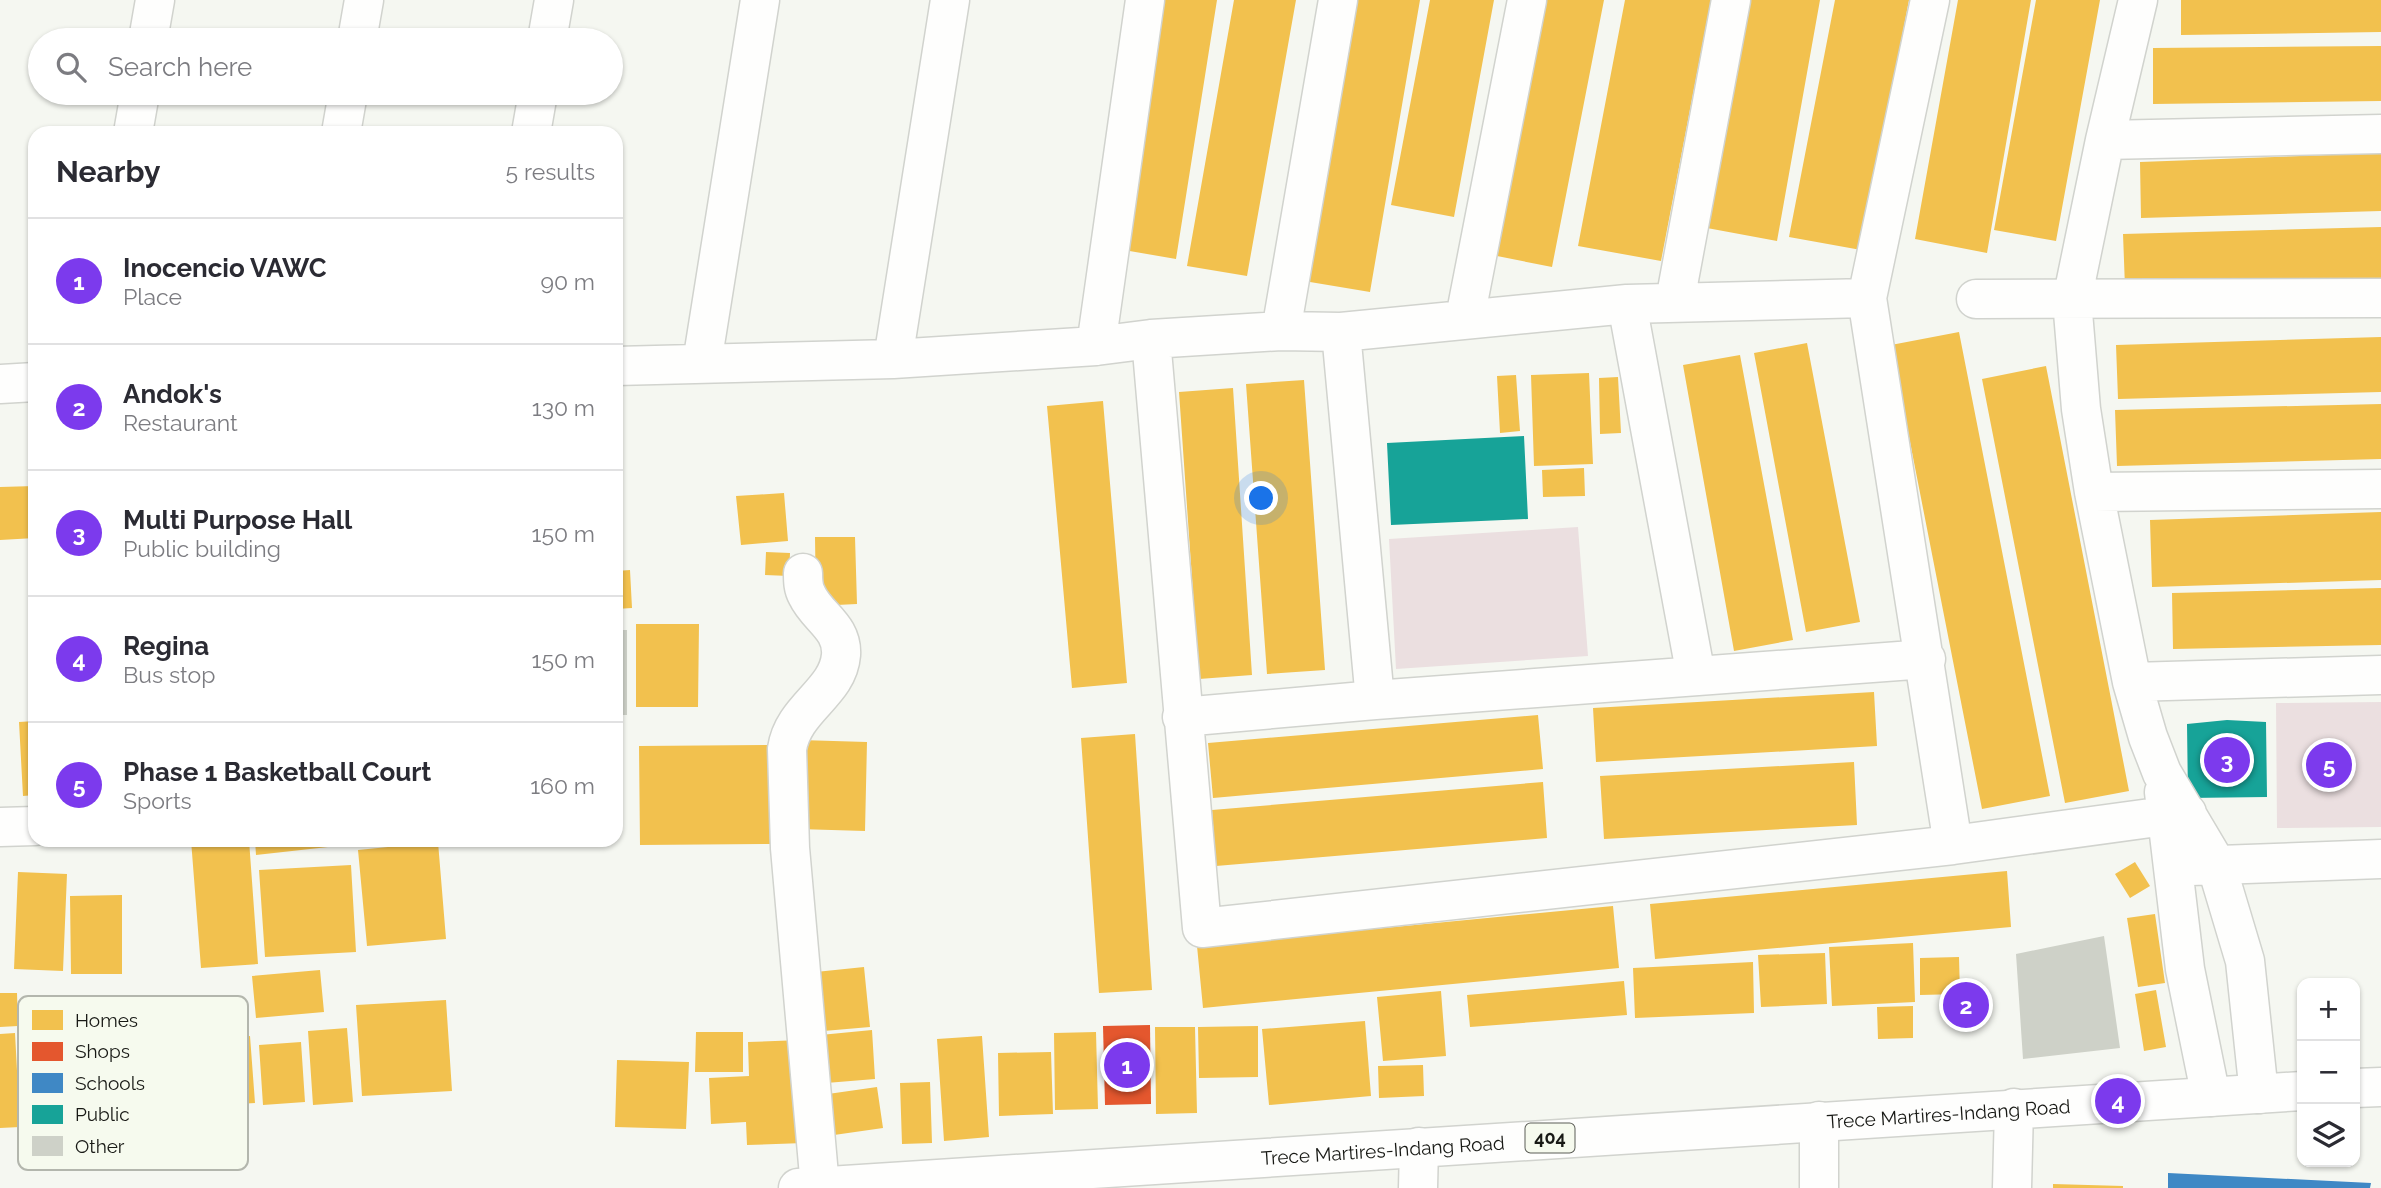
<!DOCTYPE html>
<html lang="en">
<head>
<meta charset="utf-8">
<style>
  :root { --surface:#fff; --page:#f2f2f3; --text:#2b2b33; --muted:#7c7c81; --line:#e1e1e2; --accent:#7c3aed }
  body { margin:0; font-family:Raleway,sans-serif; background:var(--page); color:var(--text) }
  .controls { position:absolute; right:21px; bottom:21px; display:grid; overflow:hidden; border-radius:14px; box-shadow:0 2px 5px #0004 }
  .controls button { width:63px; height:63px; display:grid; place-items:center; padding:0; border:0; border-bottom:2px solid var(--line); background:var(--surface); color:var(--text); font:35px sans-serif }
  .you { position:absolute; left:1262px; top:499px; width:24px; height:24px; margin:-18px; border:5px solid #fff; border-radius:50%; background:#1a73e8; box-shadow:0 0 0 10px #1a73e833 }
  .badge { display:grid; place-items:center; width:46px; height:46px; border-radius:50%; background:var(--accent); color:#fff; font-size:23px; font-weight:700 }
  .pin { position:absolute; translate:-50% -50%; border:4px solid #fff; box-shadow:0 2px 7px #0006 }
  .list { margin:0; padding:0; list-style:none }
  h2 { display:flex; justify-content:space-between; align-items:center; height:91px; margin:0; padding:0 28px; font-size:30px }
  h2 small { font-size:23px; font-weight:400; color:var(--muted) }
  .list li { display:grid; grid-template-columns:46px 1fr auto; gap:21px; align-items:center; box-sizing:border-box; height:126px; padding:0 28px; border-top:2px solid var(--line) }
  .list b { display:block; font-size:26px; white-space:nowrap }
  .list p { margin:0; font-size:23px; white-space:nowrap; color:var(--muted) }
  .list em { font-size:23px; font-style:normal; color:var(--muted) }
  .icon { flex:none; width:38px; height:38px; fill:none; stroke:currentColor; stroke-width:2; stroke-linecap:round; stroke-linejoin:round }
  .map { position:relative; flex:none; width:2381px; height:1188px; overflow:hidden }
  .search { position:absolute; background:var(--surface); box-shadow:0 2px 5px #0004; left:28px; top:28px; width:595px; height:77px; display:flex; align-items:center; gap:18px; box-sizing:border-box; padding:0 24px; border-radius:38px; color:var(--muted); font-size:26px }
  .panel { position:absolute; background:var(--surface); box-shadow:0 2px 5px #0004; left:28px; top:126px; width:595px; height:721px; border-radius:21px }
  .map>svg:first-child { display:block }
  .green { fill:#ebdfe0 }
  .homes { fill:#f2c14e }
  .shops { fill:#e4572e }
  .schools { fill:#3f88c5 }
  .public { fill:#17a398 }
  .building { fill:#ced1c8 }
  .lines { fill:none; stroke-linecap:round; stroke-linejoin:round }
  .minor-casing { stroke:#d1d3ce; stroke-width:41 }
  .major-casing { stroke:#d1d3ce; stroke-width:41 }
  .minor { stroke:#fefefd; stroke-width:38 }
  .major { stroke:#fefefd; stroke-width:38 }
  .labels { text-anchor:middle; stroke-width:7; stroke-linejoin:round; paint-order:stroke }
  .shield { fill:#f6faee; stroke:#5b5c56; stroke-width:2 }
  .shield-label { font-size:18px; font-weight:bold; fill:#181915 }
  .street-label { font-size:19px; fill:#181915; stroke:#f6faee }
  .key { fill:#f6faee; stroke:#b3b6ad; stroke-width:2 }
  .key-label { font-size:19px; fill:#181915 }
</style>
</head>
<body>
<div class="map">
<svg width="2381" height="1188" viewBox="0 0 2381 1188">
  <rect width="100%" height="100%" fill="#f5f7f1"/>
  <!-- green -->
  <path class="green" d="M1578,527L1588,656L1396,669L1389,539Z
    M2381,702V827L2277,828L2276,703Z"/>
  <!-- homes -->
  <path class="homes" d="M1158,0H1217L1176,259L1118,249Z
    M1234,0H1296L1247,276L1187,266Z
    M1352,0H1420L1370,292L1304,281Z
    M1430,0H1494L1454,217L1391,205Z
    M1537,0H1604L1552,267L1487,254Z
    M1625,0H1711L1661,261L1578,246Z
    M1748,0H1820L1777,241L1707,228Z
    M1835,0H1909L1861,250L1789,237Z
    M1958,0H2031L1987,253L1915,239Z
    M2036,0H2100L2056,241L1994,230Z
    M2181,0H2381V32L2181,35Z
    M2381,46V101L2153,104V48Z
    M2381,153V211L2141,218L2140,162Z
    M2381,227V280L2125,287L2123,234Z
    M1959,332L2050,796L1982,809L1891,345Z
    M2381,337V392L2118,399L2116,345Z
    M1807,343L1860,622L1806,632L1754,353Z
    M1740,355L1793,640L1734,651L1683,365Z
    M2046,366L2129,791L2065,803L1982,379Z
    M1589,373L1593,464L1534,466L1531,375Z
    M1516,375L1520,431L1500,433L1497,376Z
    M1618,377L1621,433L1600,434L1599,378Z
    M1304,380L1325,670L1267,674L1246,384Z
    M1233,388L1252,675L1199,679L1179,392Z
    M1103,401L1127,683L1072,688L1047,406Z
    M2381,404V459L2117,466L2115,410Z
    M1584,468L1585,496L1543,497L1542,470Z
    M35,486V538L0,540V487Z
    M784,493L788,541L741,545L736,496Z
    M2381,512V580L2152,587L2150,520Z
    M815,537H855L857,604L816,606Z
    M766,552L790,553L789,576L765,575Z
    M630,570L632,608L616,609V571Z
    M2381,588V645L2173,649L2172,593Z
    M636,624H699L698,707H636Z
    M1874,692L1877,746L1596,762L1593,708Z
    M1538,715L1543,769L1213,798L1208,743Z
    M35,721V795L23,796L19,722Z
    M1135,734L1152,990L1099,993L1081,738Z
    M800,740L867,742L865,831L798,829Z
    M768,745L770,844L640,845L639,746Z
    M1854,762L1857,825L1604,839L1600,776Z
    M1543,782L1547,838L1216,866L1212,810Z
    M191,840H249L258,964L201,968Z
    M255,840H327L328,847L256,855Z
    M438,842L446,939L367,946L358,850Z
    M2135,862L2150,886L2130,898L2115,874Z
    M351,865L356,952L265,957L259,870Z
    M2007,871L2011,927L1655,959L1650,904Z
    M18,872L67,874L63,971L14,969Z
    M122,895V974H71L70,896Z
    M1613,906L1619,968L1203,1008L1197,946Z
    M2155,914L2165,983L2138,987L2127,918Z
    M1913,943L1915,1002L1832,1006L1829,947Z
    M1825,953L1827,1004L1761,1007L1758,955Z
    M1959,957L1960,994L1920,995V958Z
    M1753,962L1754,1013L1635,1018L1633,968Z
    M864,967L870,1027L812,1032L806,973Z
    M320,970L324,1012L256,1018L252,976Z
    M1624,981L1627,1015L1470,1027L1467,995Z
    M2156,990L2166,1047L2144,1051L2135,994Z
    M1441,991L1446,1056L1383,1061L1377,997Z
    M0,993H17L18,1026L0,1027Z
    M446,1000L452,1091L362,1096L356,1005Z
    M1913,1006V1038L1878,1039L1877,1007Z
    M1365,1021L1371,1096L1269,1105L1262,1029Z
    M1258,1026V1077L1199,1078L1198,1027Z
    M1155,1027H1195L1197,1113L1156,1114Z
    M347,1028L353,1102L313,1105L308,1031Z
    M872,1030L875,1079L814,1084L810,1036Z
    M696,1032H743V1072H695Z
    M1096,1032L1098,1109L1055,1110L1054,1033Z
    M15,1033L20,1127L0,1128V1034Z
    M250,1036L255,1103L207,1106L203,1039Z
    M982,1036L989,1137L944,1141L937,1039Z
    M801,1040L804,1143L747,1145L746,1122L711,1124L709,1078L749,1076L748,1042Z
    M301,1042L305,1102L263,1105L259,1045Z
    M1051,1052L1053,1114L999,1116L998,1053Z
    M617,1060L689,1062L686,1129L615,1127Z
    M1423,1065L1424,1096L1379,1098L1378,1066Z
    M930,1082L932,1143L902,1144L900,1083Z
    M877,1087L883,1128L834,1135L828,1094Z
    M2053,1184L2123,1186V1188H2053Z"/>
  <!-- shops -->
  <path class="shops" d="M1150,1025L1151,1104L1105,1105L1103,1026Z"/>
  <!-- schools -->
  <path class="schools" d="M2168,1173L2371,1183L2370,1188H2168Z"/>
  <!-- public -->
  <path class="public" d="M1524,436L1528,519L1391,525L1387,443Z
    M2227,720L2266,722L2267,797L2188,798L2187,724Z"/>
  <!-- building -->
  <path class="building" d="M616,630H627V715H616Z
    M2104,936L2120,1048L2023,1059L2016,954Z"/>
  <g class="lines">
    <!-- minor casing -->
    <g class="minor-casing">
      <path id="minor" d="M1930,0L1867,298L1953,845
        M2138,0L2105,140L2072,300L2081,409L2094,492L2132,682L2148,737L2162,773L2216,864L2245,961L2259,1094
        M148,40L155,0
        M357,40L364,0
        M547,40L554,0
        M133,133L140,93
        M341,133L348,93
        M531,133L538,93
        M2105,140L2381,134
        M1976,299L2381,298
        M1675,301L1731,0
        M1627,304L1696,676
        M1465,318L1527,0
        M1281,331L1338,0
        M1341,332L1375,700
        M1151,339L1202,928L1953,845L2187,813
        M1096,346L1145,0
        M893,359L950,0
        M702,363L760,0
        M616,366L893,359L1096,346L1151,339L1281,331L1341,332L1627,304L1867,298
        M0,384L35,382
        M2094,492L2381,489
        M803,573C803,581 803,588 807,595C817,617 843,627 841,655C838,693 793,708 787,749L790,848L820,1187
        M2132,682L2381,675
        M1182,717L1375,700L1926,659
        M2164,792L2185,969L2211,1097
        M0,827L35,826
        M2191,866L2381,859
        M1819,1121V1188
        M1418,1188L1419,1147
        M2012,1188L2014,1108"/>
    </g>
    <!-- major casing -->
    <g class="major-casing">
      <g id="major">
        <path d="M2355,1088L2381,1087"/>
        <path id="s1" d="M798,1188L2302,1091"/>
      </g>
    </g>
    <!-- minor -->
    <use href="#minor" class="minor"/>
    <!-- major -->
    <use href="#major" class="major"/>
  </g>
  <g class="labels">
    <!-- shield labels -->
    <rect class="shield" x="1525.5" y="1123.5" width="49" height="29" rx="5"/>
    <g class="shield-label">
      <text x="1550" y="1144">404</text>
    </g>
    <!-- street labels -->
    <g class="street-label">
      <text dy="7" stroke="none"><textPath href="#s1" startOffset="1153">Trece Martires-Indang Road</textPath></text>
      <text dy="7" stroke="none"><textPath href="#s1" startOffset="586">Trece Martires-Indang Road</textPath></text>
    </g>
  </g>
  <!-- legend -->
  <rect x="18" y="996" width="230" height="174" rx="10" class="key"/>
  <rect x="32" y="1010" width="31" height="20" fill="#f2c14e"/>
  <rect x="32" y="1042" width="31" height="19" fill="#e4572e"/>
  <rect x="32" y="1073" width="31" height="20" fill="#3f88c5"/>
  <rect x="32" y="1105" width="31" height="19" fill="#17a398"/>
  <rect x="32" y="1136" width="31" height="20" fill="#ced1c8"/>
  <g class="key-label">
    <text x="75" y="1027">Homes</text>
    <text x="75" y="1058">Shops</text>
    <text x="75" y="1090">Schools</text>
    <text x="75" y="1121">Public</text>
    <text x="75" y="1153">Other</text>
  </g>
</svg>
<div class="controls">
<button>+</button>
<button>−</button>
<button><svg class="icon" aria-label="layers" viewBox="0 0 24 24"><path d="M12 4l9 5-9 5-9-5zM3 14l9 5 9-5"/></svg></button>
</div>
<div class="you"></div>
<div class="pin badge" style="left:1127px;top:1065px">1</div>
<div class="pin badge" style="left:1966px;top:1005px">2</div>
<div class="pin badge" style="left:2227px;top:760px">3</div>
<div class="pin badge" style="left:2118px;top:1101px">4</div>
<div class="pin badge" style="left:2329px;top:765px">5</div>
<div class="search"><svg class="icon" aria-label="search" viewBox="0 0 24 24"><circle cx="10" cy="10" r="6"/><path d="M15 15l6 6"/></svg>Search here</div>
<section class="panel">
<h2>Nearby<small>5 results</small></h2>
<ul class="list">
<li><span class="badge">1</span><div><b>Inocencio VAWC</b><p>Place</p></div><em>90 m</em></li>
<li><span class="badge">2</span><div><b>Andok's</b><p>Restaurant</p></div><em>130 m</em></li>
<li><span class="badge">3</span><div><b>Multi Purpose Hall</b><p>Public building</p></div><em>150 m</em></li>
<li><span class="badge">4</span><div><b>Regina</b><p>Bus stop</p></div><em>150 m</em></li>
<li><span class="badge">5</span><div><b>Phase 1 Basketball Court</b><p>Sports</p></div><em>160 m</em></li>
</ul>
</section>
</div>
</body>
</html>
